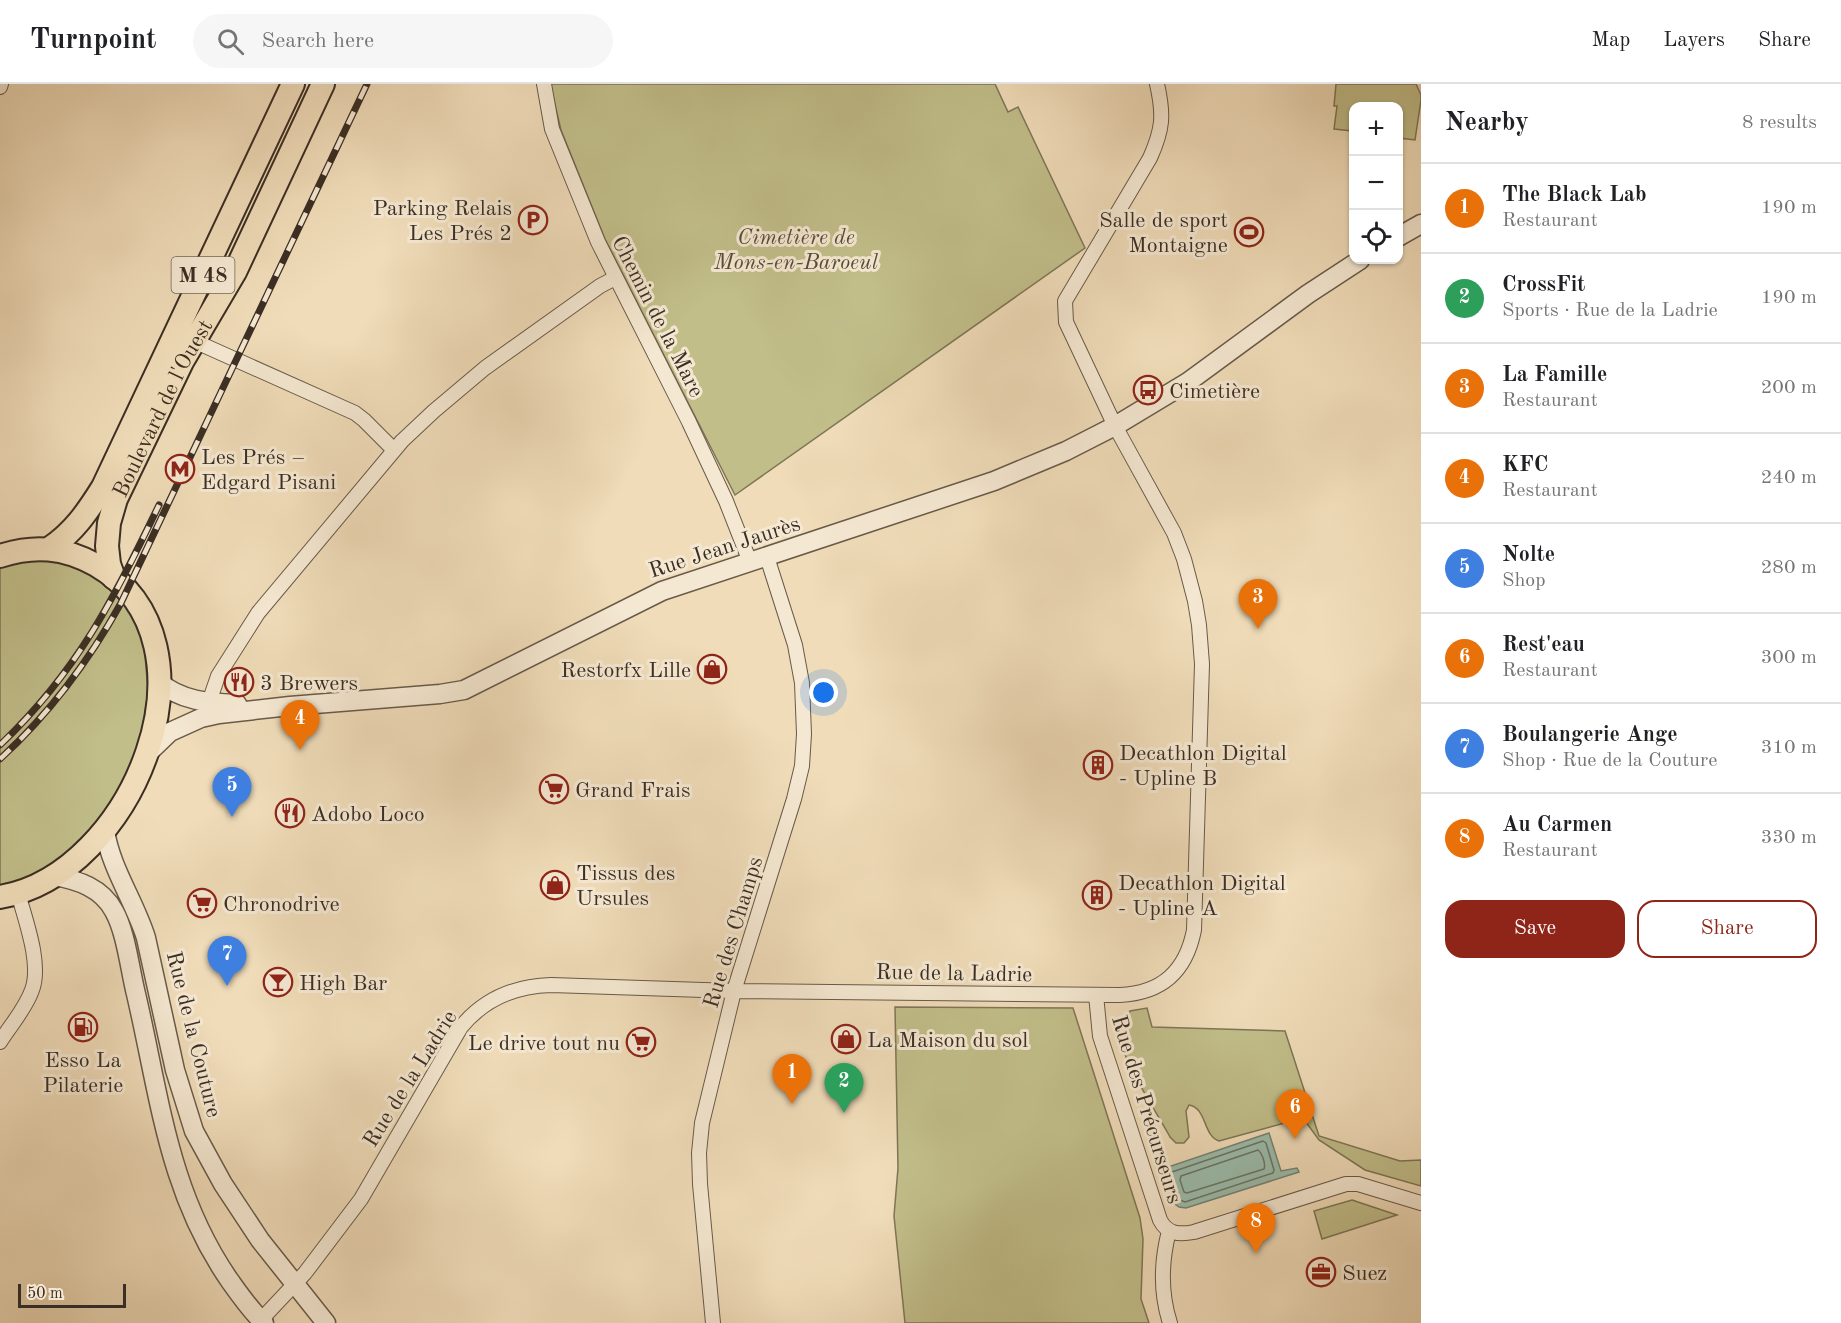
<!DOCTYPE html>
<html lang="en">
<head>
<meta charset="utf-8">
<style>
  :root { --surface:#fff; --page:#f6f6f6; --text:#202124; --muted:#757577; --line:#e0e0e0; --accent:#8f2418 }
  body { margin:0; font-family:"Old Standard TT",serif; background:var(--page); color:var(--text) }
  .controls { position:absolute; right:18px; top:18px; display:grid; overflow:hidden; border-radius:12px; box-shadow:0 2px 4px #0004 }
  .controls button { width:54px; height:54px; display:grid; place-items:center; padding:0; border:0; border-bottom:2px solid var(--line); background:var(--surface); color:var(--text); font:30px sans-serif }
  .scale { position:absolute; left:18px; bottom:15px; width:108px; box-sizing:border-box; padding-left:6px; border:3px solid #3b2e24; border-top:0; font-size:16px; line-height:21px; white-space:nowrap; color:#3b2e24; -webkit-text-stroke:4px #f5e8d2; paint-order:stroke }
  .you { position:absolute; left:824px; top:609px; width:21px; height:21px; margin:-15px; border:4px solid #fff; border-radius:50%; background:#1a73e8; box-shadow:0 0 0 9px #1a73e833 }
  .badge { display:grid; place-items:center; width:39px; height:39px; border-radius:50%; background:var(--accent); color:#fff; font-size:20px; font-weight:700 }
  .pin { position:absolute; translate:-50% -50px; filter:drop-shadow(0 2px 3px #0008) }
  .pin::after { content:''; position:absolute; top:32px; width:21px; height:18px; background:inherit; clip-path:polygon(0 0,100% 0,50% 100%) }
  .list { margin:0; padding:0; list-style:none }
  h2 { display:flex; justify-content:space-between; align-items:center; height:78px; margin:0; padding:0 24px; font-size:26px }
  h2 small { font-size:20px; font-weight:400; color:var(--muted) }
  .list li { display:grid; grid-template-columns:39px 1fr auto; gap:18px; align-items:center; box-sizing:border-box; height:90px; padding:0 24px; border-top:2px solid var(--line) }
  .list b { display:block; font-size:22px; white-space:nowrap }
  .list p { margin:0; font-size:20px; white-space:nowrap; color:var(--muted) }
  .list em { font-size:20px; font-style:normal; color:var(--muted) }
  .actions { display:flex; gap:12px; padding:18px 24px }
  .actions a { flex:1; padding:14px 0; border:2px solid var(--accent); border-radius:18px; text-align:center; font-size:21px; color:var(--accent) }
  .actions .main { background:var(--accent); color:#fff }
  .icon { flex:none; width:33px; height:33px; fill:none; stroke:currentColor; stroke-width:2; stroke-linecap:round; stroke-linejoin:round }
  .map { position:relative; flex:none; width:1421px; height:1239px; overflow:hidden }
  header { display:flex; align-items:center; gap:36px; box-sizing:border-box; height:84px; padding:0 30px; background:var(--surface); border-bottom:2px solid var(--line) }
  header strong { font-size:28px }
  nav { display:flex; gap:33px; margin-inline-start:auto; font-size:21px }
  .search { width:420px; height:54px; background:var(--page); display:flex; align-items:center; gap:15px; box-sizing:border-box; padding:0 21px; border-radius:33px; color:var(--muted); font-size:22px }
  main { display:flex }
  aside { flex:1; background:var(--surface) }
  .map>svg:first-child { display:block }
  .green { fill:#c1be8a; stroke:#7e7657; stroke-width:1.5 }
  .water { fill:#9bbcab; stroke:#758375; stroke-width:1.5 }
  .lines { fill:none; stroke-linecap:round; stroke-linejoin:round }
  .shore { stroke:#6b7568; stroke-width:1.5 }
  .minor-casing { stroke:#685a49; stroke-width:16 }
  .tertiary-casing { stroke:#685a49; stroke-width:21 }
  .primary-casing { stroke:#3b2e24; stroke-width:26 }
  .minor { stroke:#f5e8d2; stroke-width:14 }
  .tertiary { stroke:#f5e8d2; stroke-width:18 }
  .primary { stroke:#f0dcb9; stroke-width:22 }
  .rail-casing { stroke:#3b2e24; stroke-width:7 }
  .rail { stroke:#f5e8d2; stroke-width:4.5; stroke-dasharray:14; stroke-linecap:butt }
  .labels { text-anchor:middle; stroke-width:6; stroke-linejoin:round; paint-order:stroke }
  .shield { fill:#f5e8d2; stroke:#736658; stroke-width:1.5 }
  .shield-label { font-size:21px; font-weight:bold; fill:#3b2e24 }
  .poi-label { font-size:22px; fill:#3b2e24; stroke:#f5e8d2; text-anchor:start }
  .park-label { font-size:22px; font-style:italic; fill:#564b38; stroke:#f5e8d2 }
  .street-label { font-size:22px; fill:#3b2e24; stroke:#f5e8d2 }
</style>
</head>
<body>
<header>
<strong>Turnpoint</strong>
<div class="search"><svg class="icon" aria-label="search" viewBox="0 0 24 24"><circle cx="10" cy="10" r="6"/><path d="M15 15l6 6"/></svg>Search here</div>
<nav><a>Map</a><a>Layers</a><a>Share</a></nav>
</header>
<main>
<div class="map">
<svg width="1421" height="1239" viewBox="0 0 1421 1239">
  <rect width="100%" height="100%" fill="#f0dcb9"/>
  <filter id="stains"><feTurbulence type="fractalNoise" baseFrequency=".00333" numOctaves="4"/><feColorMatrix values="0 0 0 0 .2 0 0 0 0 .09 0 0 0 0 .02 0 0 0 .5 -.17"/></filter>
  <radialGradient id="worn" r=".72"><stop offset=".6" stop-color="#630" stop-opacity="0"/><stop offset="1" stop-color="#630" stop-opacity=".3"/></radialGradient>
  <!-- green -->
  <path class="green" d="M550,0H995L1008,28L1018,23L1085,164L735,411L605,155L561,46Z
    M1336,0H1416L1421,11V16L1415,56L1399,54L1398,22H1354L1352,47L1334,45L1337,22H1334Z
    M41,474L84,484L126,517L144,558L148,608L140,660L110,723L70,769L32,793L0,802V483L17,478Z
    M895,923L1073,924L1140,1134L1143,1155L1141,1215L1149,1239H905L894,1132L898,1084Z
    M1147,924L1152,943L1285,947L1319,1052L1400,1077L1421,1076V1102L1365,1086L1319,1056L1303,1034L1219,1057C1203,1052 1207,1024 1189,1021L1186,1027L1189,1053L1184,1059H1176L1170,1053C1156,1027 1121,975 1118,947L1124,941L1130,927Z
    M1352,1116L1397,1131L1322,1155L1314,1127Z"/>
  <!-- water -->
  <path class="water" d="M1269,1049L1281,1087L1297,1084L1299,1088L1186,1124L1179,1123L1175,1120L1164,1088L1165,1084Z"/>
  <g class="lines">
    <!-- shore -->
    <path class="shore" d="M1263,1057L1266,1059L1274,1086L1273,1089L1185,1118L1180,1116C1175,1108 1170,1097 1172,1088Z
      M1258,1066C1262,1069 1266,1080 1264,1085L1187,1109L1184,1108L1180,1096L1181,1092Z"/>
    <!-- minor casing -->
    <g class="minor-casing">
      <path id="minor" d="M544,0L552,45L598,158L689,338L726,417L750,478
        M0,3L1,0
        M194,257L355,329L364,336L394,366
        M206,627L218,592L258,529L402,357L434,327L485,284L600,202L615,194
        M1096,911L1100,952L1160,1136C1167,1150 1179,1151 1194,1148L1346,1100H1358L1421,1119
        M0,958C10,942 26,924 32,906C42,880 25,835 18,809
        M1169,1147C1161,1178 1160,1208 1170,1239
        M258,1239L305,1189L361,1115L461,943C484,915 516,902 551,901L734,907L1120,911C1162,909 1186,887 1194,846L1202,580L1199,541L1195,517L1184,475L1174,449L1115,342L1066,238L1065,217L1150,74C1163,45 1164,31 1157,0
        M713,1239L700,1100L699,1069L702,1039L734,907L794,715L802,682L804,650L802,599L795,561L767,473"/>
    </g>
    <!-- tertiary casing -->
    <g class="tertiary-casing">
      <path id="tertiary" d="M1398,153L1421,140
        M158,597C180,617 209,619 237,620
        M146,671L170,648L201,634L219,630L290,622L440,610L464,606L662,507L994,397L1066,367L1115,342L1188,298L1308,210L1360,176
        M105,747C111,785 135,818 146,854L175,986L194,1047L223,1100L260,1156L326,1239
        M54,792C78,796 102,804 114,827C126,848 130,886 136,910C160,1013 168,1108 230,1197C240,1211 251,1227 264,1239"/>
    </g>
    <!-- primary casing -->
    <g class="primary-casing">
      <g id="primary">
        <path d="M50,464C74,448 88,427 103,403L293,0"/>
        <path d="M0,472C34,461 64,463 96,481C228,558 133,791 0,813"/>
        <path id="s1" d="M114,494L109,480L107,462L109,439L116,415L182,278L235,188L323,0"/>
      </g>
    </g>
    <!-- minor -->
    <use href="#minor" class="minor"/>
    <!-- tertiary -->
    <use href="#tertiary" class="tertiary"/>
    <!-- primary -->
    <use href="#primary" class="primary"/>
    <!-- rail casing -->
    <g class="rail-casing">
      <path id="rail" d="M0,661C77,588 114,515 159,421
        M0,675C49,630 89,577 121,519L367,0"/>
    </g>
    <!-- rail -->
    <use href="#rail" class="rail"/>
  </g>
  <!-- icons -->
  <defs>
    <g id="parking-ring" transform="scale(1.5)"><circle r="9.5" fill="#f5e8d2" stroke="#8f2418" stroke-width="1.5"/><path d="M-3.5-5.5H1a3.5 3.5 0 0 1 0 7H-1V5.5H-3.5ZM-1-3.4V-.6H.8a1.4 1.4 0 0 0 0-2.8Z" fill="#8f2418"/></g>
    <g id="stadium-ring" transform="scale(1.5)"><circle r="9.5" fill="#f5e8d2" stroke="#8f2418" stroke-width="1.5"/><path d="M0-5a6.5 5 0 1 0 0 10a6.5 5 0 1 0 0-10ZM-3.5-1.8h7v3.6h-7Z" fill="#8f2418"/></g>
    <g id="bus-ring" transform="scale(1.5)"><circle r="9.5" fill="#f5e8d2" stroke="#8f2418" stroke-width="1.5"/><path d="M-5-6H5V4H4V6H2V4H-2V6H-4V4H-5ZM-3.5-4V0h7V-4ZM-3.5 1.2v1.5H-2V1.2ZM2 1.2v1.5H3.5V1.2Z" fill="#8f2418"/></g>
    <g id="metro-ring" transform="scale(1.5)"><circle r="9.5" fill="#f5e8d2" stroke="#8f2418" stroke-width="1.5"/><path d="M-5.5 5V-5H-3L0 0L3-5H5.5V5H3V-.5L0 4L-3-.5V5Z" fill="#8f2418"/></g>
    <g id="shop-ring" transform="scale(1.5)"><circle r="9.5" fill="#f5e8d2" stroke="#8f2418" stroke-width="1.5"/><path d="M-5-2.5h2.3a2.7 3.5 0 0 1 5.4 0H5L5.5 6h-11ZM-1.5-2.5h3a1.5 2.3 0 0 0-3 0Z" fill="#8f2418"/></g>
    <g id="restaurant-ring" transform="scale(1.5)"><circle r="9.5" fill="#f5e8d2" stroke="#8f2418" stroke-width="1.5"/><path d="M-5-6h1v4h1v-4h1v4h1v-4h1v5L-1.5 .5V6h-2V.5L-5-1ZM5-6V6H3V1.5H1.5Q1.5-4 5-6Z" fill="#8f2418"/></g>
    <g id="building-ring" transform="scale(1.5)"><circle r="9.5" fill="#f5e8d2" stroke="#8f2418" stroke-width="1.5"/><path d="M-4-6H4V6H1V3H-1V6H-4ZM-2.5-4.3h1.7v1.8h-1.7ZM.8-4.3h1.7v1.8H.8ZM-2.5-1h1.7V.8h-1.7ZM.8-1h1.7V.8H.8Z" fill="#8f2418"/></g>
    <g id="supermarket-ring" transform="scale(1.5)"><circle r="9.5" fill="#f5e8d2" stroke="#8f2418" stroke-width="1.5"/><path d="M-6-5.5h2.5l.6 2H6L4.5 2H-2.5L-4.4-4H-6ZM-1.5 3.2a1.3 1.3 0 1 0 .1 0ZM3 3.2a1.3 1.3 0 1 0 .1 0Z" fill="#8f2418"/></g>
    <g id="bar-ring" transform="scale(1.5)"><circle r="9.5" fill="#f5e8d2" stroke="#8f2418" stroke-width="1.5"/><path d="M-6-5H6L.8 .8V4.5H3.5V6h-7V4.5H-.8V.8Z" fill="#8f2418"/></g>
    <g id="fuel-ring" transform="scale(1.5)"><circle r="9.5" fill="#f5e8d2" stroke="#8f2418" stroke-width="1.5"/><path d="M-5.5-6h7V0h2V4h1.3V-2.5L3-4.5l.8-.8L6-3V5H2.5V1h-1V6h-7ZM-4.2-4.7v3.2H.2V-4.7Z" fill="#8f2418"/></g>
    <g id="office-ring" transform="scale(1.5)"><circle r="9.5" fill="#f5e8d2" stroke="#8f2418" stroke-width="1.5"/><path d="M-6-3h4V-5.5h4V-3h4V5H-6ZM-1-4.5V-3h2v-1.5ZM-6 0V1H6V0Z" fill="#8f2418"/></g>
  </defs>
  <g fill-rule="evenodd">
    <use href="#parking-ring" x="533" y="136"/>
    <use href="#stadium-ring" x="1249" y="148"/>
    <use href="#bus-ring" x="1148" y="306"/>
    <use href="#metro-ring" x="180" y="385"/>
    <use href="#shop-ring" x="712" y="585"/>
    <use href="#restaurant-ring" x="239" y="598"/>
    <use href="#building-ring" x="1098" y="681"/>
    <use href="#supermarket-ring" x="554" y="705"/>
    <use href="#restaurant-ring" x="290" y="729"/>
    <use href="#shop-ring" x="555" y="801"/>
    <use href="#building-ring" x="1097" y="811"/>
    <use href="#supermarket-ring" x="202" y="819"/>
    <use href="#bar-ring" x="278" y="898"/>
    <use href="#fuel-ring" x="83" y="943"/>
    <use href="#shop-ring" x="846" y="955"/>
    <use href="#supermarket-ring" x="641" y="958"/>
    <use href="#office-ring" x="1321" y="1188"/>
  </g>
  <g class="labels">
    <!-- shield labels -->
    <rect class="shield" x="171.5" y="173" width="63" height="36" rx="4.5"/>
    <g class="shield-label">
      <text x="203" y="198">M 48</text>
    </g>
    <!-- poi labels -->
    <g class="poi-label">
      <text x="512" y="131" text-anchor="end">Parking Relais<tspan x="512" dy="25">Les Prés 2</tspan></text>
      <text x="1228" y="143" text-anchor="end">Salle de sport<tspan x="1228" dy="25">Montaigne</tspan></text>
      <text x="1169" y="314">Cimetière</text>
      <text x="201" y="380">Les Prés –<tspan x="201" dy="25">Edgard Pisani</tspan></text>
      <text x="691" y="593" text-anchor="end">Restorfx Lille</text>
      <text x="260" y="606">3 Brewers</text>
      <text x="1119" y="676">Decathlon Digital<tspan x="1119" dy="25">- Upline B</tspan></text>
      <text x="575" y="713">Grand Frais</text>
      <text x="311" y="737">Adobo Loco</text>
      <text x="576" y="796">Tissus des<tspan x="576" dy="25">Ursules</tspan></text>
      <text x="1118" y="806">Decathlon Digital<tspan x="1118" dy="25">- Upline A</tspan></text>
      <text x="223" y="827">Chronodrive</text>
      <text x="299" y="906">High Bar</text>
      <text x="867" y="963">La Maison du sol</text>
      <text x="620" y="966" text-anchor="end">Le drive tout nu</text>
      <text x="83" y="983" text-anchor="middle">Esso La<tspan x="83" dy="25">Pilaterie</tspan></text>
      <text x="1342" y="1196">Suez</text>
    </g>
    <!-- park labels -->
    <g class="park-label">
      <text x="796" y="160">Cimetière de<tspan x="796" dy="25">Mons-en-Baroeul</tspan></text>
    </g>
    <!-- street labels -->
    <g class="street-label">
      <text transform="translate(659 232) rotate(63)" y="8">Chemin de la Mare</text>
      <text dy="8" stroke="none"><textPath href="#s1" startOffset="183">Boulevard de l'Ouest</textPath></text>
      <text transform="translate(724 462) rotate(-18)" y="8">Rue Jean Jaurès</text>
      <text transform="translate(732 848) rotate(-73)" y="8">Rue des Champs</text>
      <text transform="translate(954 888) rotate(1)" y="8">Rue de la Ladrie</text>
      <text transform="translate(195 950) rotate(76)" y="8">Rue de la Couture</text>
      <text transform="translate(409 994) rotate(-58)" y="8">Rue de la Ladrie</text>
      <text transform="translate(1148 1025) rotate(73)" y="8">Rue des Précurseurs</text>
    </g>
  </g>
  <rect width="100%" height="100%" filter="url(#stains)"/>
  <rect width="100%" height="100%" fill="url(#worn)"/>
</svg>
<div class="controls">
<button>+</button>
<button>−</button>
<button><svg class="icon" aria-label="locate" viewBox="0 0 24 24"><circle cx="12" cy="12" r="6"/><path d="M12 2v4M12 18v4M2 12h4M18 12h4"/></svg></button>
</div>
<div class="scale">50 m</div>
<div class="you"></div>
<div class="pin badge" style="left:792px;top:1020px;background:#e8710a">1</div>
<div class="pin badge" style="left:844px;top:1029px;background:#2e9e5b">2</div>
<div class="pin badge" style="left:1258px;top:545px;background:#e8710a">3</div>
<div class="pin badge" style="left:300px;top:666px;background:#e8710a">4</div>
<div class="pin badge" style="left:232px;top:733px;background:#3f7fe0">5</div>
<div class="pin badge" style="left:1295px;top:1055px;background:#e8710a">6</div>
<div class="pin badge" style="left:227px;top:902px;background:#3f7fe0">7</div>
<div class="pin badge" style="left:1256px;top:1169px;background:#e8710a">8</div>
</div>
<aside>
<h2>Nearby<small>8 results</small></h2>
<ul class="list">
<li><span class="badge" style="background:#e8710a">1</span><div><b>The Black Lab</b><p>Restaurant</p></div><em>190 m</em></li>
<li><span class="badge" style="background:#2e9e5b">2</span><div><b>CrossFit</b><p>Sports · Rue de la Ladrie</p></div><em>190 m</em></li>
<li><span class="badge" style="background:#e8710a">3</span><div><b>La Famille</b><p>Restaurant</p></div><em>200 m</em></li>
<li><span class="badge" style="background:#e8710a">4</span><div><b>KFC</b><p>Restaurant</p></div><em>240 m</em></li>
<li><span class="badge" style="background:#3f7fe0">5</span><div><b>Nolte</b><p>Shop</p></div><em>280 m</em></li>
<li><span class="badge" style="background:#e8710a">6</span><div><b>Rest'eau</b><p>Restaurant</p></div><em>300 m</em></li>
<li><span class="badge" style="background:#3f7fe0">7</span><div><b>Boulangerie Ange</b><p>Shop · Rue de la Couture</p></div><em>310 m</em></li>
<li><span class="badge" style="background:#e8710a">8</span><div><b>Au Carmen</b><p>Restaurant</p></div><em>330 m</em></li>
</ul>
<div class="actions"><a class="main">Save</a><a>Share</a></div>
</aside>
</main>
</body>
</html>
